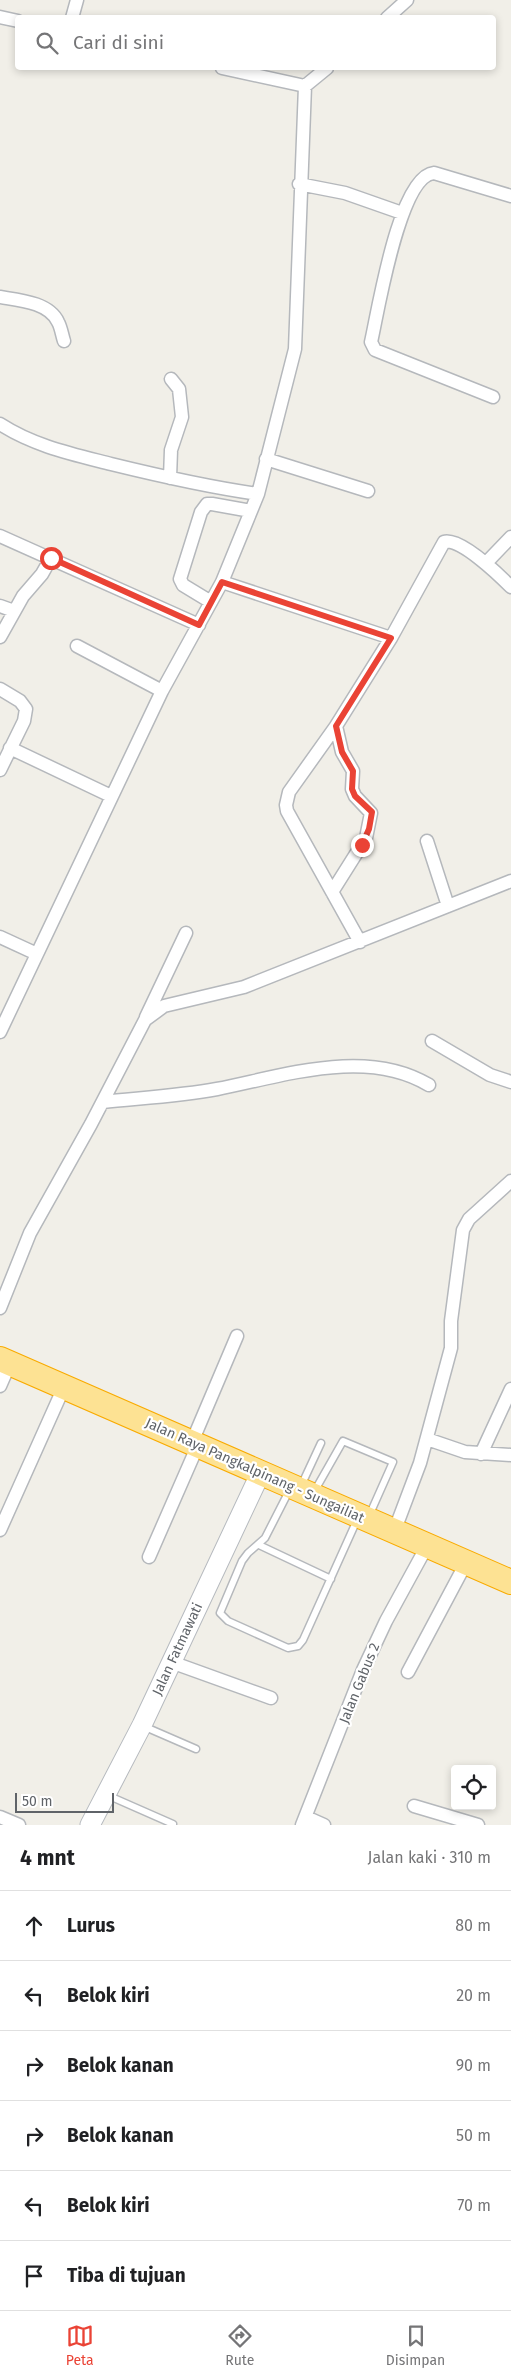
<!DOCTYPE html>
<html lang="id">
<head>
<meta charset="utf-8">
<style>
  :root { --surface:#fff; --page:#f2f2f2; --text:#202124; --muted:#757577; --line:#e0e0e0; --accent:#ea4335 }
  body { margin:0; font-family:"Fira Sans",sans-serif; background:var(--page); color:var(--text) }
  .controls { position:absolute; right:15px; bottom:15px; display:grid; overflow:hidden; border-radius:5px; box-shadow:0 2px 8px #0003 }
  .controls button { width:45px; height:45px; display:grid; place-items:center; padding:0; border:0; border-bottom:1px solid var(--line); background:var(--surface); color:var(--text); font:25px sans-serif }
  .scale { position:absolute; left:15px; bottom:12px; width:99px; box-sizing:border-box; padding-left:5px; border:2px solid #5f6368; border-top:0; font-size:14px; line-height:18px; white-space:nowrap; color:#5f6368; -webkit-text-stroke:4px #fff; paint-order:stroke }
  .stop { position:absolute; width:15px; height:15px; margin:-11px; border:4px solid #ea4335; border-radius:50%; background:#fff }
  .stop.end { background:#ea4335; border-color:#fff; box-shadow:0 1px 5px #0008 }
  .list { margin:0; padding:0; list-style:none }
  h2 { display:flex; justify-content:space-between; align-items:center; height:65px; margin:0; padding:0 20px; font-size:21px }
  h2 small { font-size:16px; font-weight:400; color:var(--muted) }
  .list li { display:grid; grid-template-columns:32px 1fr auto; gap:15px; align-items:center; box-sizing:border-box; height:70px; padding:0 20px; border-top:1px solid var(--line) }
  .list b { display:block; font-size:19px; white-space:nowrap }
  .list em { font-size:16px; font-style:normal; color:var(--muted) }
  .icon { flex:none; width:28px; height:28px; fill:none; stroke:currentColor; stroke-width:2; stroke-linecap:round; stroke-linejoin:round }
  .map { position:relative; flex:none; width:511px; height:1825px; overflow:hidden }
  .search { position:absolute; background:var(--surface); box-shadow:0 2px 8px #0003; left:15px; right:15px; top:15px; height:55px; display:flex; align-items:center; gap:12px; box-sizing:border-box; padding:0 18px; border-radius:5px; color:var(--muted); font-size:19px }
  .sheet { height:485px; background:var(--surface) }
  nav { display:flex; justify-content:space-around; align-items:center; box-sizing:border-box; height:70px; border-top:1px solid var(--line); background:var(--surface); font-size:14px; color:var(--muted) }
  nav a { display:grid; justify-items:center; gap:2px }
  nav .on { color:var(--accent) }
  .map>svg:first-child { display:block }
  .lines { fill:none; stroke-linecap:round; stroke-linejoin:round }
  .lane-casing { stroke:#b5b8bc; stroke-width:9 }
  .street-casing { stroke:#b5b8bc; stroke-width:15 }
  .secondary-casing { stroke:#b6babf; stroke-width:21 }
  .highway-casing { stroke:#f9ab00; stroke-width:26 }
  .lane { stroke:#fff; stroke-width:6 }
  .street { stroke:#fff; stroke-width:12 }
  .secondary { stroke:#fff; stroke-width:19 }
  .highway { stroke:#fde293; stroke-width:24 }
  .route { stroke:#ea4335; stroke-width:6 }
  .labels { text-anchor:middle; stroke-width:4.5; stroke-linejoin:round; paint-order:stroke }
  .street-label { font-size:14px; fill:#5f6368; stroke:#fff }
</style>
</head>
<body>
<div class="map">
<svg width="511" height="1825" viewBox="0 0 511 1825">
  <rect width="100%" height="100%" fill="#f1efe8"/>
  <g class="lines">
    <!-- lane casing -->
    <g class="lane-casing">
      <path id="lane" d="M301,1486L321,1443
        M290,1489L265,1538L248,1553L242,1561L220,1613L228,1621L288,1648L298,1646L303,1640L357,1520
        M314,1492L343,1441L393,1462L369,1516
        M259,1545L331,1579
        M143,1726L196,1749
        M107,1795L173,1824"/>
    </g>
    <!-- street casing -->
    <g class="street-casing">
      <path id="street" d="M0,17L18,21
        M72,18L77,0
        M387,18L407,0
        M222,68L305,86
        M299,184L345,193L402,213
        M0,297C18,300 49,302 58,322C61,327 62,335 64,341
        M493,397L375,350L371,342C378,312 399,176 434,173L511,196
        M0,424C34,446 72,454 111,464C160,476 208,487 258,494
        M266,459L368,491
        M170,478L171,450L182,417L179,389L171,379
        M0,536L199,625
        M486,563L511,537
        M222,582L391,638
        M211,602L183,585L180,579L201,512L207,504H212L251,511
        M0,606L14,611
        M0,637L23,596L42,574L51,558
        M77,646L162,691
        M0,689L20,701L26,709L24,721L0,770
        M10,748L111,796
        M427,841L448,906
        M332,892L366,838L371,813L355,796L352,789L353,771L342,752L336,726
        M0,937L37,954
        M360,942L287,811L286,805L289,792L336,726L391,638L444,542C460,537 500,576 511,587
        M146,1017L186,933
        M0,1032L162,691L222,582L258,494L295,349L305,86L327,68
        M432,1041L490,1075L511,1082
        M103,1102C140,1098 179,1096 217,1089C284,1076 366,1047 429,1085
        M0,1308L30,1233L91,1124L145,1020L164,1006L244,987L511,881
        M0,1386L10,1363
        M427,1439L465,1452L511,1455
        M192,1442L237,1336
        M481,1454L511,1389
        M0,1530L64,1387
        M394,1532L420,1463L451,1348V1321L463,1230L469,1219L511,1181
        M149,1557L198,1445
        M171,1662L271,1698
        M408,1672L466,1563
        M414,1806L478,1825
        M0,1817L19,1825
        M306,1817L324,1825
        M302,1825L363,1670L386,1621L427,1546"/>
    </g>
    <!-- secondary casing -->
    <g class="secondary-casing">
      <path id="secondary" d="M90,1825L142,1725L261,1472"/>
    </g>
    <!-- highway casing -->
    <g class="highway-casing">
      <path id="highway" d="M0,1359L511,1582"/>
    </g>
    <!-- lane -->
    <use href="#lane" class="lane"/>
    <!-- street -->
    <use href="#street" class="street"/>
    <!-- secondary -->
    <use href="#secondary" class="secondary"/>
    <!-- highway -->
    <use href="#highway" class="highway"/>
  </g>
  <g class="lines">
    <!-- route -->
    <path class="route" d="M51,558L199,625L222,582L391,638L336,726L342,752L353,771L352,789L355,796L372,812L369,829L362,845"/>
  </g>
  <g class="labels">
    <!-- street labels -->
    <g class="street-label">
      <text transform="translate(255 1470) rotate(24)" y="5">Jalan Raya Pangkalpinang - Sungailiat</text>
      <text transform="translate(177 1649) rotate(-65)" y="5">Jalan Fatmawati</text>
      <text transform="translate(359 1683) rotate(-68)" y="5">Jalan Gabus 2</text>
    </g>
  </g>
</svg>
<div class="controls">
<button><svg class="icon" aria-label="locate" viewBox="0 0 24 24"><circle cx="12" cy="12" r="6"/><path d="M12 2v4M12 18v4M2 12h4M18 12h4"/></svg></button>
</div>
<div class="scale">50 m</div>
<div class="stop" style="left:51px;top:558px"></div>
<div class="stop end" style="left:362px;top:845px"></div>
<div class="search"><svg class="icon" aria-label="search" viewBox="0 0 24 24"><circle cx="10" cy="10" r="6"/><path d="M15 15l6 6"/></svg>Cari di sini</div>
</div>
<section class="sheet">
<h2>4 mnt<small>Jalan kaki · 310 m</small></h2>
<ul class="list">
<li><svg class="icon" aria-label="ahead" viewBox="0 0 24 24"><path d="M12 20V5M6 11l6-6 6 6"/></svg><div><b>Lurus</b></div><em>80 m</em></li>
<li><svg class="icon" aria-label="left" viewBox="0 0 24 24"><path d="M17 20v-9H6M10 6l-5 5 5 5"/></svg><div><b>Belok kiri</b></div><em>20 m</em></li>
<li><svg class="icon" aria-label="right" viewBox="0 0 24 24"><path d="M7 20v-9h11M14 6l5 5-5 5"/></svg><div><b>Belok kanan</b></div><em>90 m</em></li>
<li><svg class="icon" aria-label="right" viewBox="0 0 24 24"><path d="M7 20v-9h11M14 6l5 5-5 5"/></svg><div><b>Belok kanan</b></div><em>50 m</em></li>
<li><svg class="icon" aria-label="left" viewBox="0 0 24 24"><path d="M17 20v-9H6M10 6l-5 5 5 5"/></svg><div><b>Belok kiri</b></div><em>70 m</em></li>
<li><svg class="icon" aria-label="arrive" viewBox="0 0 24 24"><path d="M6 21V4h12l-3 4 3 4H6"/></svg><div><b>Tiba di tujuan</b></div></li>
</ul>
</section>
<nav>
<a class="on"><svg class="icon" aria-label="map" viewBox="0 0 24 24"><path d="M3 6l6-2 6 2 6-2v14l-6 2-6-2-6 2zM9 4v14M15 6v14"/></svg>Peta</a>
<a><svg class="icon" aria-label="directions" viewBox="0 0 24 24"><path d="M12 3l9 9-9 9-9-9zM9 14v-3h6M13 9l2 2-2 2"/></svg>Rute</a>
<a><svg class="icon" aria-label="saved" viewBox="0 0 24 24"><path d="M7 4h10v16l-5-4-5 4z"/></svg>Disimpan</a>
</nav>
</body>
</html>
